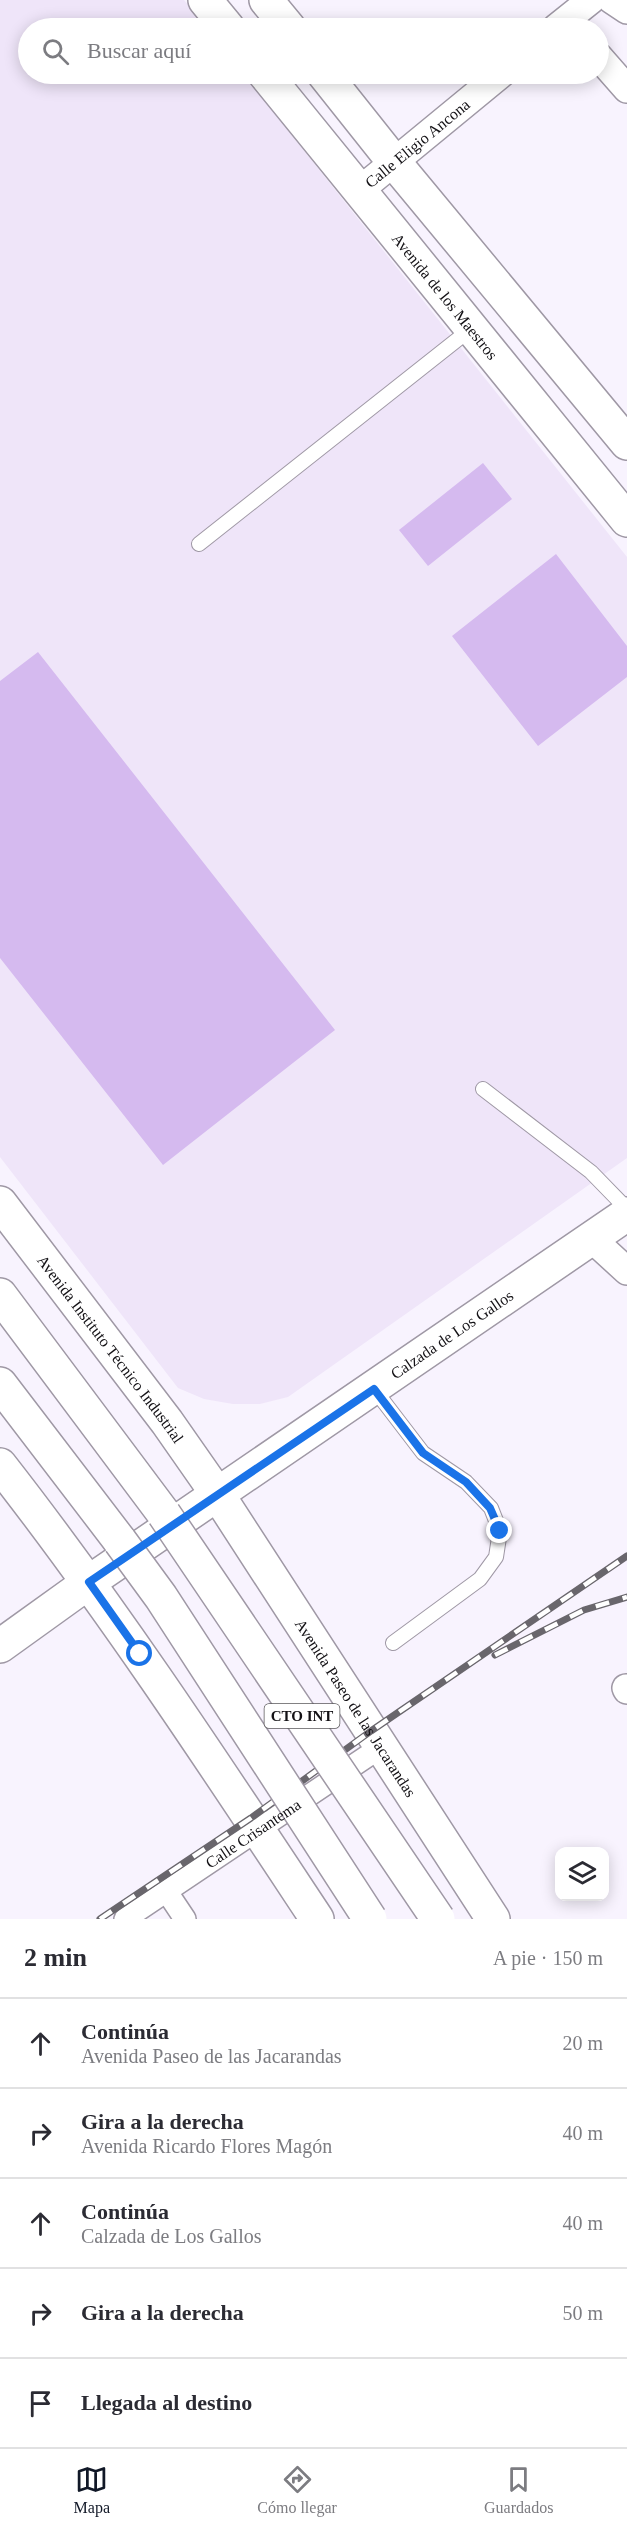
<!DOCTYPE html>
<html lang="es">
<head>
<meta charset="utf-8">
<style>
  :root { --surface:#fff; --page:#f2f2f3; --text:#2b2b33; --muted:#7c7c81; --line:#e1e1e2; --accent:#111827 }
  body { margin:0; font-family:"Times New Roman",serif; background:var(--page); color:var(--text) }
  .controls { position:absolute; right:18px; bottom:18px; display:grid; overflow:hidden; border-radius:12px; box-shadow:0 3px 15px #0003 }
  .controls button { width:54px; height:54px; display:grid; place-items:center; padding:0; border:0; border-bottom:2px solid var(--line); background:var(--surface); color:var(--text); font:30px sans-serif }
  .stop { position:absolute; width:18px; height:18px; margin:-14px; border:4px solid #1a73e8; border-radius:50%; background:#fff }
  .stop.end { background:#1a73e8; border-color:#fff; box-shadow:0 2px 6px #0008 }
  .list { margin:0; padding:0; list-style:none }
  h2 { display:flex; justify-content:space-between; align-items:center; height:78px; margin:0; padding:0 24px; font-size:26px }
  h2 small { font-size:20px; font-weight:400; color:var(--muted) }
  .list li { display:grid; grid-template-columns:39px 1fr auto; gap:18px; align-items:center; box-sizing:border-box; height:90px; padding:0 24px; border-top:2px solid var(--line) }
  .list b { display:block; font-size:22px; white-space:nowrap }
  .list p { margin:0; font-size:20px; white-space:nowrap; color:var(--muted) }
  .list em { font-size:20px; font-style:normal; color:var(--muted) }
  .icon { flex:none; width:33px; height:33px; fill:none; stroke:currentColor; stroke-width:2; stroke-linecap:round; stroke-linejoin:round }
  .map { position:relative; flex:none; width:627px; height:1919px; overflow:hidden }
  .search { position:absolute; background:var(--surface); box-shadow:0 3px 15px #0003; left:18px; right:18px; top:18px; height:66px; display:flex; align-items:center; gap:15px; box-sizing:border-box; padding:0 21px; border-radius:33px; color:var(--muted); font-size:22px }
  .sheet { height:528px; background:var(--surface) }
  nav { display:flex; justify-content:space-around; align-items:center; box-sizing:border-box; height:84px; border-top:2px solid var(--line); background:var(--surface); font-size:16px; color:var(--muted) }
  nav a { display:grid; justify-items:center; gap:3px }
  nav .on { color:var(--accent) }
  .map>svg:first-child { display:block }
  .built { fill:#efe5f9 }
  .park { fill:#d5baef }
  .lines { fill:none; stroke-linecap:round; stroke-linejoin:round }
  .service-casing { stroke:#9f98a5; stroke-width:16 }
  .pedestrian-casing { stroke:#9f98a5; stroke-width:24 }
  .minor-casing { stroke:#9f98a5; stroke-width:30 }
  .tertiary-casing { stroke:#9f98a5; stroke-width:36 }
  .secondary-casing { stroke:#9f98a5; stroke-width:36 }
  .motorway-casing { stroke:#9f98a5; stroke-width:36 }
  .service { stroke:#fff; stroke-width:14 }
  .pedestrian { stroke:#fff; stroke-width:21 }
  .minor { stroke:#fff; stroke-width:27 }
  .tertiary { stroke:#fff; stroke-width:33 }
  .secondary { stroke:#fff; stroke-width:33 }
  .motorway { stroke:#fff; stroke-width:33 }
  .rail-casing { stroke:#69666c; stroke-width:7 }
  .rail { stroke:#fff; stroke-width:4.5; stroke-dasharray:14; stroke-linecap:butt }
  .motorway-bridge-casing { stroke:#9f98a5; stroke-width:36; stroke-linecap:butt }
  .motorway-bridge { stroke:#fff; stroke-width:33 }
  .route { stroke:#1a73e8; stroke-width:8 }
  .labels { text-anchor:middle; stroke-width:6; stroke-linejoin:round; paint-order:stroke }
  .shield { fill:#fff; stroke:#5a585b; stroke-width:1.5 }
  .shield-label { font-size:15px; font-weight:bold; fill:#131115 }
  .street-label { font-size:16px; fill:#131115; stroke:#fff }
</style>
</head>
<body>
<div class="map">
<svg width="627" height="1919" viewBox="0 0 627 1919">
  <rect width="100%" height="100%" fill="#f8f3fe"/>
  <!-- built -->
  <path class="built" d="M0,0H184L207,28H28V74H243L627,557V1158L288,1397L260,1404H233L204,1399L178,1388L0,1157Z"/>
  <!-- park -->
  <path class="park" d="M483,463L512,499L428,566L399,530Z
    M556,554L627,646V677L538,746L452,636Z
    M38,652L335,1030L163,1165L0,958V681Z"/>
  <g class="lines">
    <!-- service casing -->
    <g class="service-casing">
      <path id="service" d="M199,544L472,328
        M483,1089L591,1172L627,1209
        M374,1389L423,1453L466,1482L491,1508L500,1531L496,1557L480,1579L393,1643"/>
    </g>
    <!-- pedestrian casing -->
    <g class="pedestrian-casing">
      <g id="pedestrian">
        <path d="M167,1892L185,1919"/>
        <path id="s1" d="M125,1919L381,1747"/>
      </g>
    </g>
    <!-- minor casing -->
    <g class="minor-casing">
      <g id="minor">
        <path d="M612,0L627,10"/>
        <path d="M556,28L591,0"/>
        <path d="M598,56L627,89"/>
        <path id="s2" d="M360,190L501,74"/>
        <path d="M591,1238L627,1271"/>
        <path d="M626,1688L627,1690"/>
      </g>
    </g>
    <!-- tertiary casing -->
    <g class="tertiary-casing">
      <g id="tertiary">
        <path d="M205,0L228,28"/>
        <path d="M266,0L289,28"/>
        <path id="s3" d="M265,74L627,520"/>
        <path d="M324,74L394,162L627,443"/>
      </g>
    </g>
    <!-- secondary casing -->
    <g class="secondary-casing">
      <g id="secondary">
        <path id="s4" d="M0,1203L167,1422L218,1495L493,1919"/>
        <path d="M0,1465C114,1611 215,1765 317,1919"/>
        <path id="s5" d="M0,1646L89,1582L627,1214"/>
      </g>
    </g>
    <!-- motorway casing -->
    <g class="motorway-casing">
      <path id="motorway" d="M0,1295L164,1514
        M0,1384L120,1541"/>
    </g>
    <!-- service -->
    <use href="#service" class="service"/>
    <!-- pedestrian -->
    <use href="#pedestrian" class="pedestrian"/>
    <!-- minor -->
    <use href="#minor" class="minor"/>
    <!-- tertiary -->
    <use href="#tertiary" class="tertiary"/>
    <!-- secondary -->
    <use href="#secondary" class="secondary"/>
    <!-- motorway -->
    <use href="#motorway" class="motorway"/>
    <!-- rail casing -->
    <g class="rail-casing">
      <path id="rail" d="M495,1655L584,1610L627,1597
        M100,1919L251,1818L371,1731L627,1556"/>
    </g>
    <!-- rail -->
    <use href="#rail" class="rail"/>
    <!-- motorway-bridge casing -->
    <g class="motorway-bridge-casing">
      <path id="motorway-bridge" d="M164,1514L438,1919
        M120,1541L161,1597L370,1919"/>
    </g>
    <!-- motorway-bridge -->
    <use href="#motorway-bridge" class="motorway-bridge"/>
  </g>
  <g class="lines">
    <!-- route -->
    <path class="route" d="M140,1654L89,1582L374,1389L423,1453L466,1482L490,1508L500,1531"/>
  </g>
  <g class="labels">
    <!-- shield labels -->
    <rect class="shield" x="264.5" y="1704" width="75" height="24" rx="4.5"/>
    <g class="shield-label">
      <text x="302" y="1721">CTO INT</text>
    </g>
    <!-- street labels -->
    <g class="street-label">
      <text dy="6" stroke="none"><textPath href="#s2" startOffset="74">Calle Eligio Ancona</textPath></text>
      <text dy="6" stroke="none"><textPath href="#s3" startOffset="286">Avenida de los Maestros</textPath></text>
      <text dy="6" stroke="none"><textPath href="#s5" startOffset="549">Calzada de Los Gallos</textPath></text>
      <text dy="6" stroke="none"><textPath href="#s4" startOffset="183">Avenida Instituto Técnico Industrial</textPath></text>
      <text dy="6" stroke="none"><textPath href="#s4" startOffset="618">Avenida Paseo de las Jacarandas</textPath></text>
      <text dy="6" stroke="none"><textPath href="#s1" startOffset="154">Calle Crisantema</textPath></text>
    </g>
  </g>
</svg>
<div class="controls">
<button><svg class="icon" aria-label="layers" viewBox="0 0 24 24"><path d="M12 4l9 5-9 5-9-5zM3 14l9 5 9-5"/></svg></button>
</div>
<div class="stop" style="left:140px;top:1654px"></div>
<div class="stop end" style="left:500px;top:1531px"></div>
<div class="search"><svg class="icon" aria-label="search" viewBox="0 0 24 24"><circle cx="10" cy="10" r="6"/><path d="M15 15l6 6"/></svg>Buscar aquí</div>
</div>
<section class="sheet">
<h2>2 min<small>A pie · 150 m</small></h2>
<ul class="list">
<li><svg class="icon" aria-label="ahead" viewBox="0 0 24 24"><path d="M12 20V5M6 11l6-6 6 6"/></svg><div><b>Continúa</b><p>Avenida Paseo de las Jacarandas</p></div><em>20 m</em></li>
<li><svg class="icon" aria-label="right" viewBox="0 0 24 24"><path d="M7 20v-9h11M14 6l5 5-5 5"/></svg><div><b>Gira a la derecha</b><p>Avenida Ricardo Flores Magón</p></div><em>40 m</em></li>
<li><svg class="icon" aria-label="ahead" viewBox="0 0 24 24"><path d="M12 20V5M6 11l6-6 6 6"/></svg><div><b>Continúa</b><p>Calzada de Los Gallos</p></div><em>40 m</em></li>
<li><svg class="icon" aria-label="right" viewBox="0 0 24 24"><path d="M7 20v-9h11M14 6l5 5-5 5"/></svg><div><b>Gira a la derecha</b></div><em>50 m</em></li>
<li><svg class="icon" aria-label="arrive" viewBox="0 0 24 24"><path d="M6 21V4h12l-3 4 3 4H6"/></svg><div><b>Llegada al destino</b></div></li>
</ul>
</section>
<nav>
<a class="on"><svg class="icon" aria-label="map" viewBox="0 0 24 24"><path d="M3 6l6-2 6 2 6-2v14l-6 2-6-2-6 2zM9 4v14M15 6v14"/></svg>Mapa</a>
<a><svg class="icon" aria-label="directions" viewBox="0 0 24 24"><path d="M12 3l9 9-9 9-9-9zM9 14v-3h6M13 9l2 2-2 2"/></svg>Cómo llegar</a>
<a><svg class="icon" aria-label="saved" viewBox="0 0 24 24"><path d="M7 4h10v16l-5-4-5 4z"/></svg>Guardados</a>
</nav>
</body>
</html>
